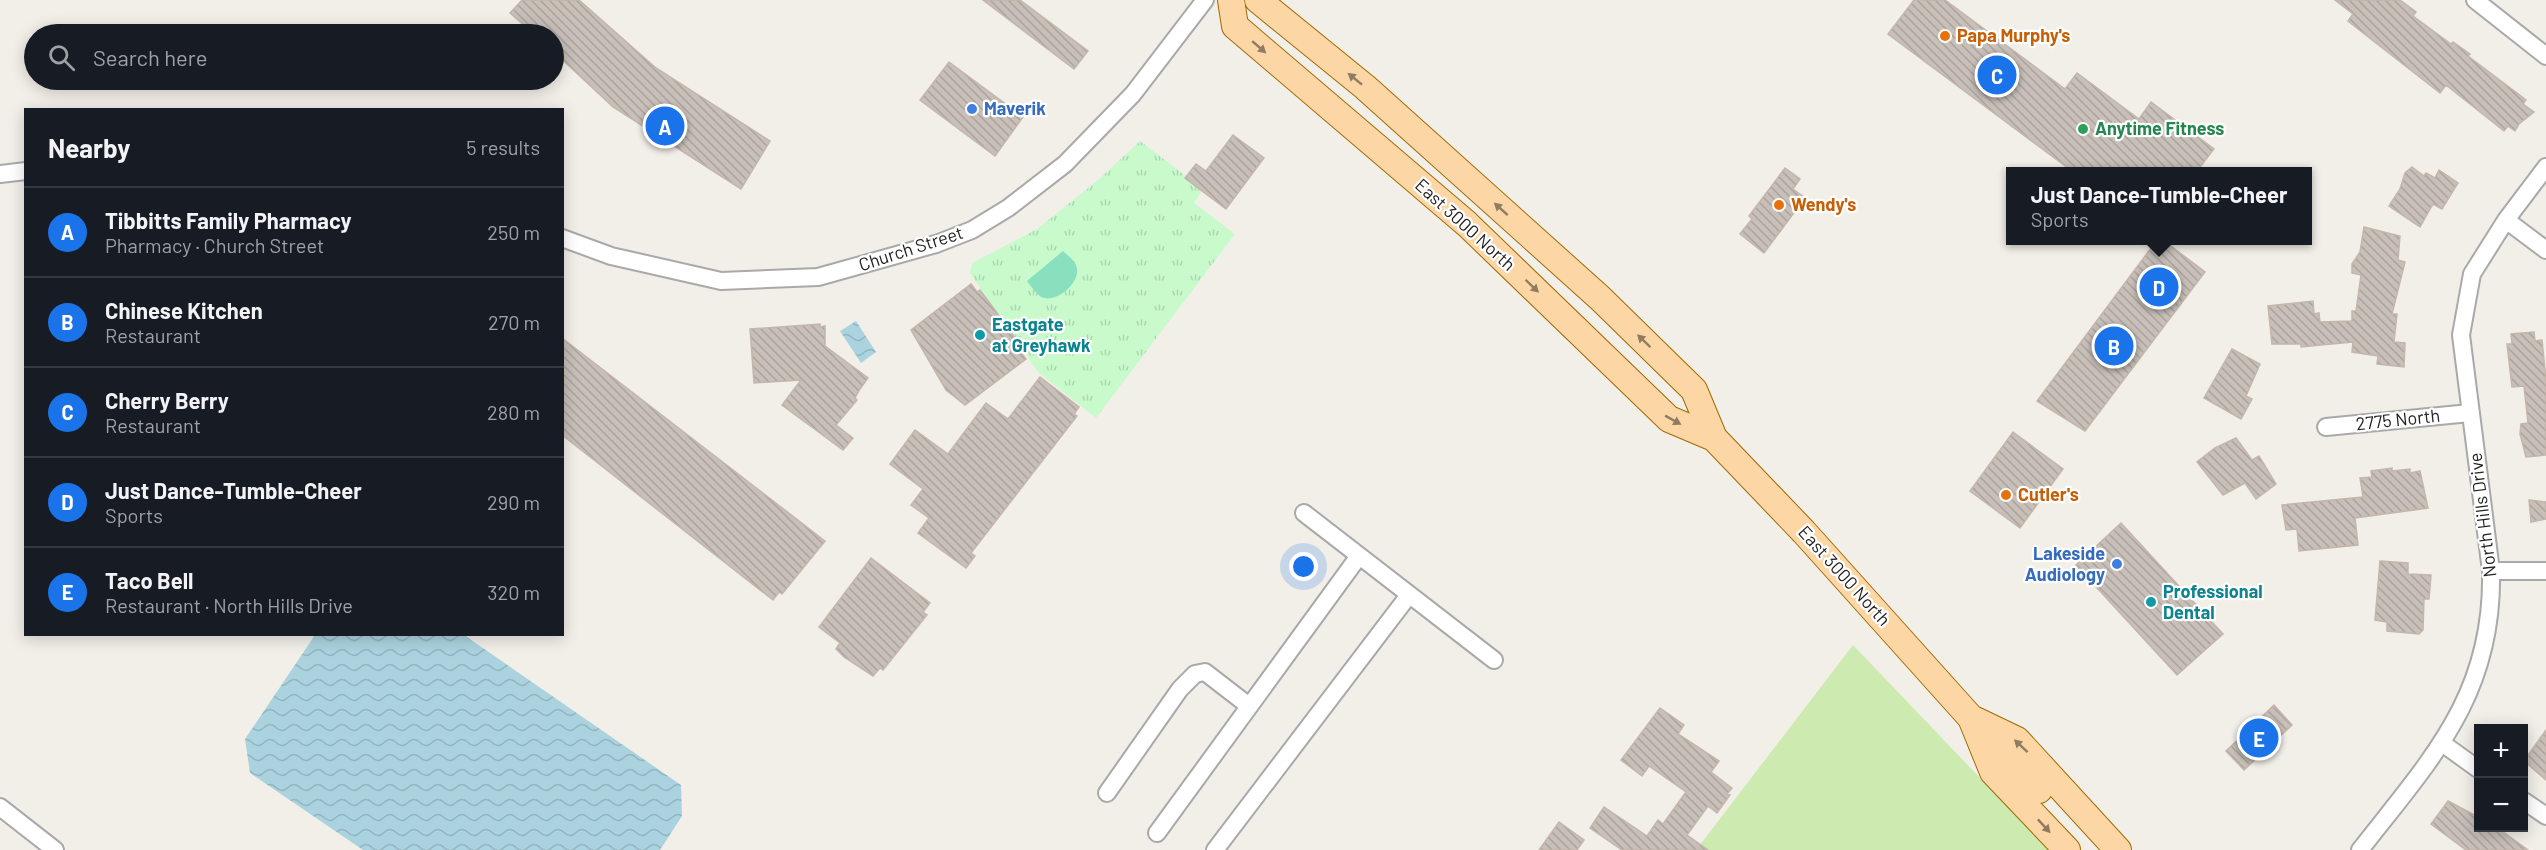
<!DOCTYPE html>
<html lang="en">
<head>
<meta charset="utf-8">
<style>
  :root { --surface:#171b24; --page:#20242c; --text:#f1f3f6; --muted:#9ea1a6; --line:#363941; --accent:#1a73e8 }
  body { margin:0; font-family:Barlow,sans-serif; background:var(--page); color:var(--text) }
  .controls { position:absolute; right:18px; bottom:18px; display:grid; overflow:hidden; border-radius:0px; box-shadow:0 3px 15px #0003 }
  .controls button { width:54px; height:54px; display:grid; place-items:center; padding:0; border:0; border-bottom:2px solid var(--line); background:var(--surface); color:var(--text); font:30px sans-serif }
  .you { position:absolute; left:1304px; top:567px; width:21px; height:21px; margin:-15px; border:4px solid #fff; border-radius:50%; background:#1a73e8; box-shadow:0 0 0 9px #1a73e833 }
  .badge { display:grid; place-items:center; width:39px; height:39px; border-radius:50%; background:var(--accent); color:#fff; font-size:20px; font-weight:700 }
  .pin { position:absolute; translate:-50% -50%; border:3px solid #fff; box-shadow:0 2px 6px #0006 }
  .popup { position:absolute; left:2006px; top:167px; width:306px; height:78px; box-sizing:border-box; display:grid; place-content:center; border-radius:0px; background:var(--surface); filter:drop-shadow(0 2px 4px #0005); font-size:20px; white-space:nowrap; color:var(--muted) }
  .popup b { font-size:22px; color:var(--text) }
  .popup::after { content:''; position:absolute; left:50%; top:100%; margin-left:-12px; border:12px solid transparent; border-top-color:var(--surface) }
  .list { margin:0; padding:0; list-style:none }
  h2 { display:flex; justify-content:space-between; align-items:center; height:78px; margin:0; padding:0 24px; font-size:26px }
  h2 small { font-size:20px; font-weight:400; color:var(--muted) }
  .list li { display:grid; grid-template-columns:39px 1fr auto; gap:18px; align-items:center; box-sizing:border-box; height:90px; padding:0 24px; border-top:2px solid var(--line) }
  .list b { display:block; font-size:22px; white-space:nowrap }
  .list p { margin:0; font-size:20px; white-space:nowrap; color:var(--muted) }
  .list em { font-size:20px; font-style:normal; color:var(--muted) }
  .icon { flex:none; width:33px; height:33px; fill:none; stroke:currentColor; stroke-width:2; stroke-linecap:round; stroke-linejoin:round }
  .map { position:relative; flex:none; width:2546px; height:850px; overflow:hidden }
  .search { position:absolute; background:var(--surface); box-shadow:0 3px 15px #0003; left:24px; top:24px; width:540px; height:66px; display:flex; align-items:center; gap:15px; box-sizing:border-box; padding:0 21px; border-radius:33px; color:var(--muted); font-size:22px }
  .panel { position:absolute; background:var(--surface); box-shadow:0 3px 15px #0003; left:24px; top:108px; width:540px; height:528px; border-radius:0px }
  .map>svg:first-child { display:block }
  .grass { fill:#cdebb0 }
  .park { fill:url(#park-tufts) }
  .pitch { fill:#88e0be }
  .water { fill:url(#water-waves) }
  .building { fill:url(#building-back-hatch); stroke:#c4b6ab; stroke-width:1.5 }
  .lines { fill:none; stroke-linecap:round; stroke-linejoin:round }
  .street-casing { stroke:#a9a9a9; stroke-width:20 }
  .primary-casing { stroke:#a06b00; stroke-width:28 }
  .street { stroke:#fff; stroke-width:16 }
  .primary { stroke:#fcd6a4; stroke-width:26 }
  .oneway { fill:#8f7c63 }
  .food-dot { fill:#e8710a; stroke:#fff; stroke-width:2 }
  .shop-dot { fill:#3f7fe0; stroke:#fff; stroke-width:2 }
  .leisure-dot { fill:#2e9e5b; stroke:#fff; stroke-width:2 }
  .culture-dot { fill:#0f9aa8; stroke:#fff; stroke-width:2 }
  .labels { text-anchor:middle; stroke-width:4.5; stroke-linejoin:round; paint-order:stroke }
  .food-label { font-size:18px; font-weight:bold; fill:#c56008; stroke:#fff; text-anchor:start }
  .shop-label { font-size:18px; font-weight:bold; fill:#366cbe; stroke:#fff; text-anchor:start }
  .leisure-label { font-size:18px; font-weight:bold; fill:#27864d; stroke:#fff; text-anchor:start }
  .street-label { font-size:18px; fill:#222; stroke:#fff }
  .culture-label { font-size:18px; font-weight:bold; fill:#0d838f; stroke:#fff; text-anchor:start }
</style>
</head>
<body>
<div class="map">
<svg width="2546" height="850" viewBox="0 0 2546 850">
  <defs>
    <pattern id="park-tufts" width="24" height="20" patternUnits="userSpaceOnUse" patternTransform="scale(1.5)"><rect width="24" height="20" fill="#c8facc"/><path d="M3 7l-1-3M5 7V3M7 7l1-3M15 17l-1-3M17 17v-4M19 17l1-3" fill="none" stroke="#acd6af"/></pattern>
    <pattern id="water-waves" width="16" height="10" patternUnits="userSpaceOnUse" patternTransform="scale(1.5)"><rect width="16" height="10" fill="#aad3df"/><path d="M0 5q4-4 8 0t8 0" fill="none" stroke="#92b5bf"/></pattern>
    <pattern id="building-back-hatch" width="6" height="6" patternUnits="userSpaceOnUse" patternTransform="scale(1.5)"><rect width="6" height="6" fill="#c7bfb8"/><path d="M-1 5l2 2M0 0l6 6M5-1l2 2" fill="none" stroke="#aba49e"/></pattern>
  </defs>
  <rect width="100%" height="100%" fill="#f2efe9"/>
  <!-- grass -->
  <path class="grass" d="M1853,645L2049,850H1696Z"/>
  <!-- park -->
  <path class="park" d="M1140,141L1203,189L1194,203L1235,234L1096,418L1038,372L970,273L972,263L1037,229L1097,181Z"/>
  <!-- pitch -->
  <path class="pitch" d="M1063,251C1067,255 1074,260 1076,265C1083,281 1058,302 1044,298C1037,296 1031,286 1027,281Z"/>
  <!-- water -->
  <path class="water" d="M856,321L876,352L861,363L840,331Z
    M315,635H464L681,785L682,816L660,850H363L250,773L245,739Z"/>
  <!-- building -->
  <path class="building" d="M522,0H579L656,68L770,141L741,189L613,107L554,52V34H534L510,13Z
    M983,0H1020L1088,51L1074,69Z
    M1914,0H1945L2065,89L2077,73L2139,119L2151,102L2214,149L2197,171H2072L1888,34Z
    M2335,0H2400L2416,12L2413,16L2451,44L2453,42L2470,54L2468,56L2526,100L2523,104L2534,112L2519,124L2515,131L2508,126L2504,131L2446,85L2440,93L2348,21L2353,14Z
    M949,62L1023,117L995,156L920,100Z
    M1233,135L1264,158L1226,209L1185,178L1196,164L1206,171Z
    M2412,167L2424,176L2426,173L2435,178L2439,170L2458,183L2442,209L2433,204L2420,227L2389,206L2400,189L2405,173Z
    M1785,168L1800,179L1793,189L1805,198L1764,253L1740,234L1752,219L1749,216Z
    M2364,227L2400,236L2398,260L2405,262L2392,314H2397L2394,342L2405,343L2404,367L2377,364L2378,356L2352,352L2353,342L2301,347V344H2272L2268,306L2313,301L2314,314L2319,313L2320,322L2352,321V311H2356L2361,275L2352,273V264L2360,252Z
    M2157,240H2163L2205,272L2085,431L2037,401Z
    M971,284L977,292L980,290L989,302L1023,349L1020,351L1026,359L965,405L946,390L911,330Z
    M820,324V327L825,326V346L868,378L860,389L855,398L857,400L836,425L853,438L843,450L782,405L801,380L754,383L750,329Z
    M2534,332L2535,341L2542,340L2546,380V455L2526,457L2520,434L2521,424L2528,423L2524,386L2512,387L2507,344H2512L2511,334Z
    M562,338L825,541L782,594L779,592L773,600L562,435Z
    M2232,349L2260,364L2246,396L2252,399L2241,419L2204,398Z
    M1040,377L1079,407L1074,414L1077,416L971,553L975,556L966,568L918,533L929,518L911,505L923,489L890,464L915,430L948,454L986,403L1008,419Z
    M2013,432L2063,469L2020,528L1970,491Z
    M2236,438L2252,460L2259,456L2276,484L2256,499L2245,483L2223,495L2197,462L2215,448Z
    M2392,468V471L2410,469V473L2420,471L2428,508L2355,518L2358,545L2299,551L2297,529L2286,530L2282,505L2363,497L2360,478L2372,477L2371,471Z
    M2529,500L2546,502V519L2531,522Z
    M2121,523L2223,634L2177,675L2076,565Z
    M871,558L930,603L923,612L927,615L883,670L880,668L873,676L844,657L836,649L840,643L819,627Z
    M2380,561L2408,563V574L2431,575L2429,599H2424L2423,630L2419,634L2387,631V622L2375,620Z
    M2274,705L2292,725L2244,770L2226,751Z
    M1660,708L1684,725L1678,734L1719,761L1711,772L1732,788L1727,794L1730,795L1717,813L1708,806L1687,835L1708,850H1622L1590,828L1604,807L1647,836L1658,820L1663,824L1686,792L1649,766L1642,776L1621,760Z
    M2546,730V780L2524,761Z
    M2448,801L2478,817V828H2492L2497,831L2499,829L2528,850H2466L2431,824Z
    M1559,822L1584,840L1577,850H1539Z"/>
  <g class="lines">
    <!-- street casing -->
    <g class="street-casing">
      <path id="street" d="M2475,0L2546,56
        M0,174L26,171
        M2506,220L2546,250
        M562,238L611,256L721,281L818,277L936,244L972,230L1008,208L1065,164L1133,94L1205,0
        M2326,427L2470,413
        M1304,513L1494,660
        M2491,571H2546
        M2442,743L2478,769
        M1107,793L1180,689L1195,674L1205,672L1249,706
        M2524,801L2546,816
        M0,807L55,850
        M1157,833L1359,556
        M1215,850L1409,595
        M2360,850C2431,759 2494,695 2491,571L2461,335L2472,274L2506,220L2546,167"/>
    </g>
    <!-- primary casing -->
    <g class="primary-casing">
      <path id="primary" d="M1231,0L1235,26L1467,224L1669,419L1714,438
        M1258,0L1365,87L1600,298L1694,390L1714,438L1804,532L1971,718L1993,772L2067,850
        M1971,718L2017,740L2118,850
        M1982,744L1998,750L2039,790"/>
    </g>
    <!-- street -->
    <use href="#street" class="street"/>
    <!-- primary -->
    <use href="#primary" class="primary"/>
  </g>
  <!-- one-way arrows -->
  <defs><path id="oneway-solid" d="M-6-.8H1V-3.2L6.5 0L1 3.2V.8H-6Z" transform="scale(1.5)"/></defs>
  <g class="oneway">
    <use href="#oneway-solid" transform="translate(1259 47) rotate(41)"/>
    <use href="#oneway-solid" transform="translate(1355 79) rotate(-141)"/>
    <use href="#oneway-solid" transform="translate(1501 209) rotate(-138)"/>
    <use href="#oneway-solid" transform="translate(1532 286) rotate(44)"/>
    <use href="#oneway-solid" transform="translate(1644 341) rotate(-136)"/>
    <use href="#oneway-solid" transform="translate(1673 420) rotate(29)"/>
    <use href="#oneway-solid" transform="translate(2021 746) rotate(-137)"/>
    <use href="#oneway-solid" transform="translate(2044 826) rotate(47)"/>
  </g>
  <!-- markers -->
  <g class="food-dot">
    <circle cx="1945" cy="36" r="6"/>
    <circle cx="1779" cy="205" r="6"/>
    <circle cx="2006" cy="495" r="6"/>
  </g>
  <g class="shop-dot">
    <circle cx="972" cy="109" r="6"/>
    <circle cx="2117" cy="564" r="6"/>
  </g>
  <circle class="leisure-dot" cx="2083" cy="129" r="6"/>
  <g class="culture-dot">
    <circle cx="980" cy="335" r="6"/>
    <circle cx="2151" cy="602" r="6"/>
  </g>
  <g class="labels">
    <!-- food labels -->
    <g class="food-label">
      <text x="1957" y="42">Papa Murphy's</text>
      <text x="1791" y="211">Wendy's</text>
      <text x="2018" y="501">Cutler's</text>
    </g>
    <!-- shop labels -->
    <g class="shop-label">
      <text x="984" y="115">Maverik</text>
      <text x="2105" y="560" text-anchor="end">Lakeside<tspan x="2105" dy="21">Audiology</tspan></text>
    </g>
    <!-- leisure labels -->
    <g class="leisure-label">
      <text x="2095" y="135">Anytime Fitness</text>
    </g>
    <!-- street labels -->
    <g class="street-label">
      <text transform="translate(1465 225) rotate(42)" y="6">East 3000 North</text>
      <text transform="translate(911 249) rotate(-18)" y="6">Church Street</text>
      <text transform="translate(2398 420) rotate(-6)" y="6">2775 North</text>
      <text transform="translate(2483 515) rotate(-97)" y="6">North Hills Drive</text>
      <text transform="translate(1844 576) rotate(48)" y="6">East 3000 North</text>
    </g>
    <!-- culture labels -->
    <g class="culture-label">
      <text x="992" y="331">Eastgate<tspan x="992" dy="21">at Greyhawk</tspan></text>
      <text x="2163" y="598">Professional<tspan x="2163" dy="21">Dental</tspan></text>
    </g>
  </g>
</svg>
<div class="controls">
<button>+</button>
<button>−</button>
</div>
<div class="you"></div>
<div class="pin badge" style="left:665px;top:126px">A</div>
<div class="pin badge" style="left:2114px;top:346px">B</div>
<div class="pin badge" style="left:1997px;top:75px">C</div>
<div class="pin badge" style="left:2159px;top:287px">D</div>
<div class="popup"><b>Just Dance-Tumble-Cheer</b>Sports</div>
<div class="pin badge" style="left:2259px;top:738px">E</div>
<div class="search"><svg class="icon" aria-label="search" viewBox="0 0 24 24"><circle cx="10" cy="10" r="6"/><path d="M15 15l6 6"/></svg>Search here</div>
<section class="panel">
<h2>Nearby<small>5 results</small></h2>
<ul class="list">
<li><span class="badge">A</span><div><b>Tibbitts Family Pharmacy</b><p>Pharmacy · Church Street</p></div><em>250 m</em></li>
<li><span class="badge">B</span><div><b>Chinese Kitchen</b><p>Restaurant</p></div><em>270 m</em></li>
<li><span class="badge">C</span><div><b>Cherry Berry</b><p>Restaurant</p></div><em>280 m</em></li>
<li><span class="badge">D</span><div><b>Just Dance-Tumble-Cheer</b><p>Sports</p></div><em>290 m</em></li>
<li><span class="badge">E</span><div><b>Taco Bell</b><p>Restaurant · North Hills Drive</p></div><em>320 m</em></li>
</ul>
</section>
</div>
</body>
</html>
